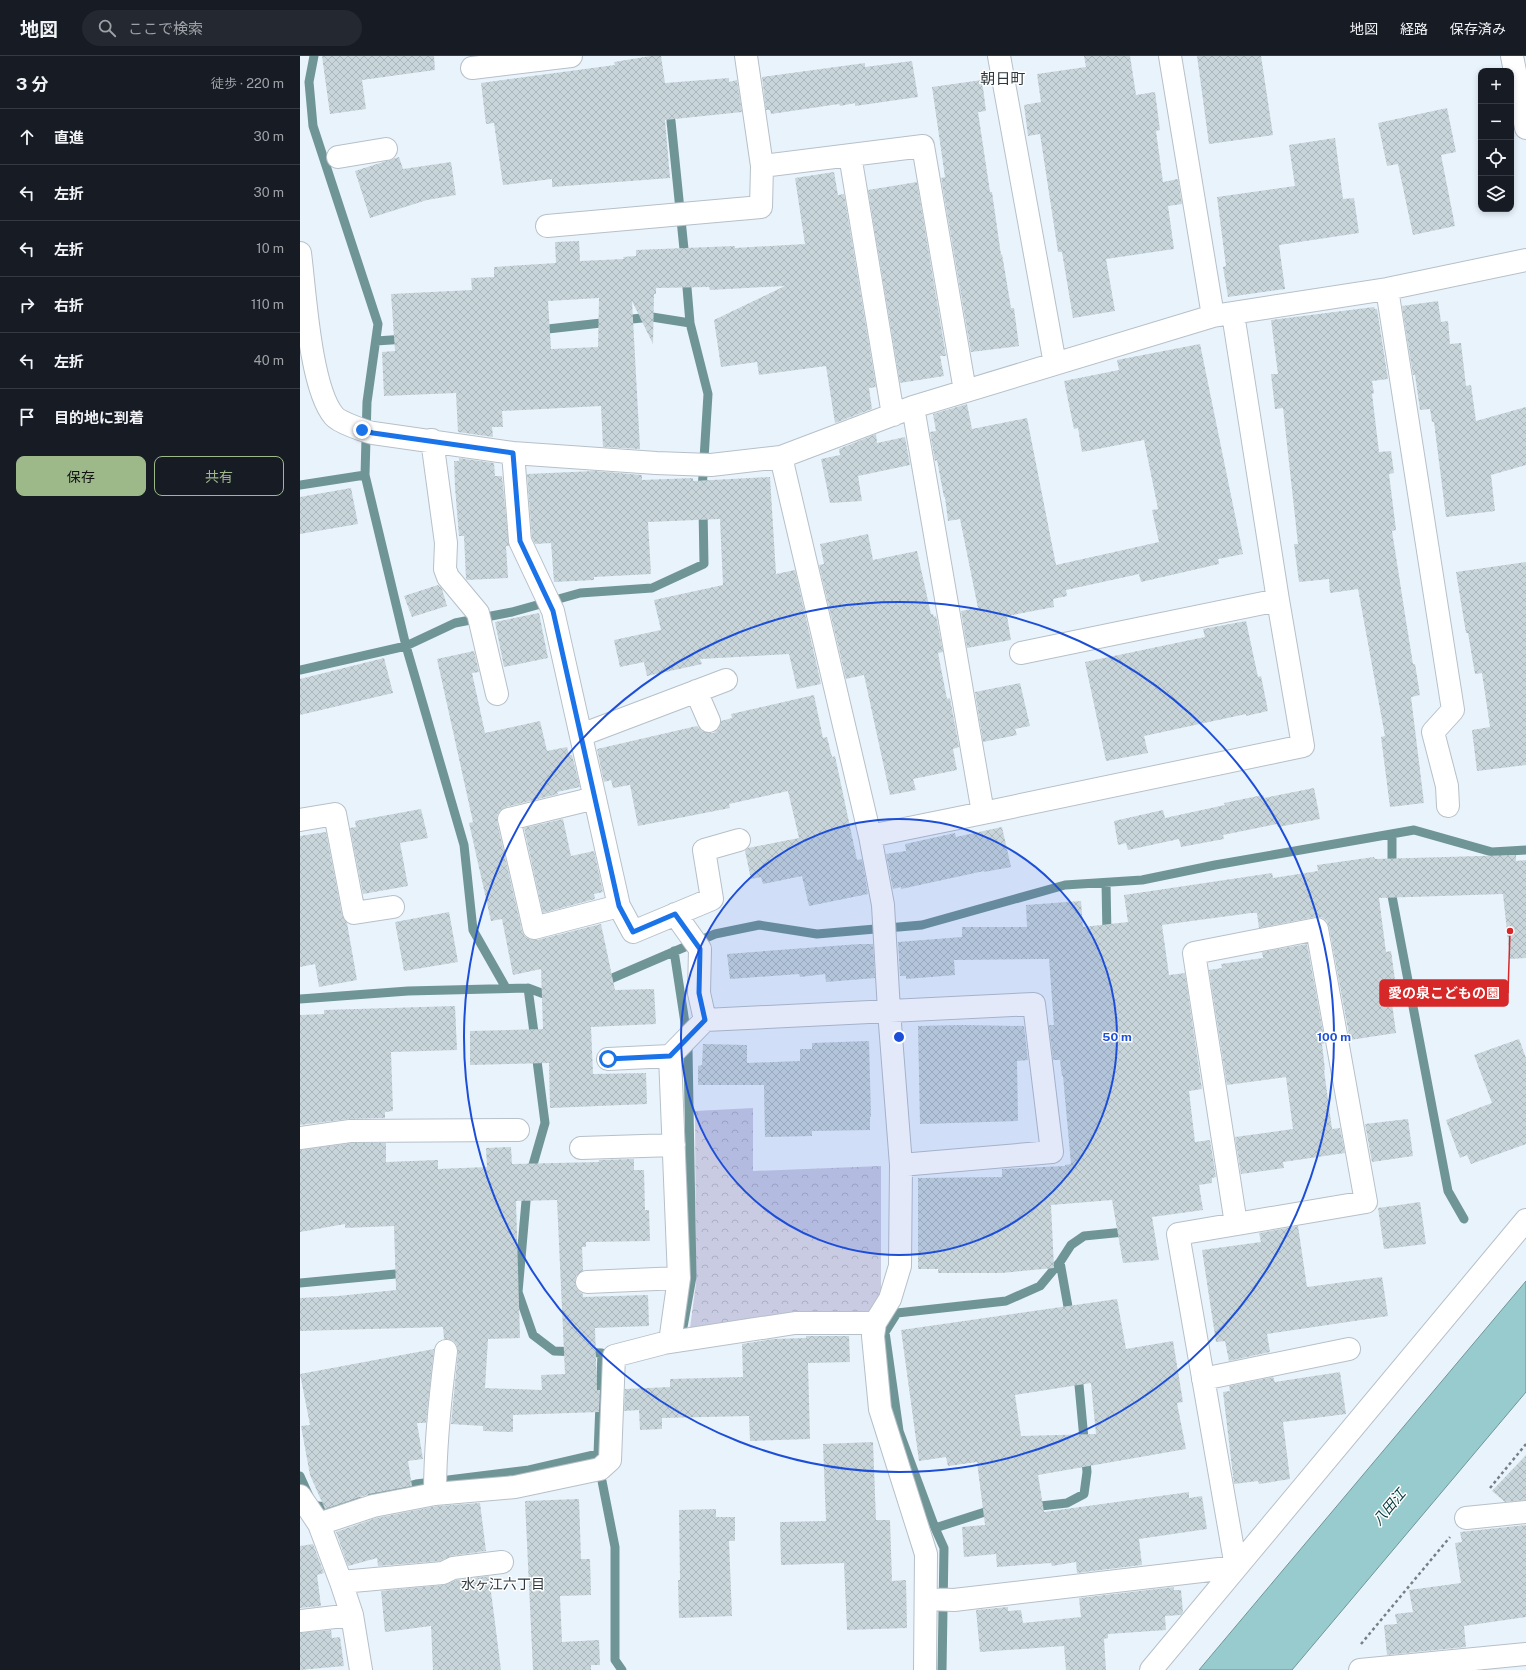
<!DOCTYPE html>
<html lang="ja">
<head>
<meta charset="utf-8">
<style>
  :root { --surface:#171b24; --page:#242831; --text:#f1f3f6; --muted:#9ea1a6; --line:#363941; --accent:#9db98a }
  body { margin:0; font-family:"Public Sans","Noto Sans JP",sans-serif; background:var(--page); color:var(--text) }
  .controls { position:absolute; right:12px; top:12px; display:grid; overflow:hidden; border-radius:8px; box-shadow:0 2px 6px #0003 }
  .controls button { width:36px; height:36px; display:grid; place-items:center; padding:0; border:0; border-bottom:1px solid var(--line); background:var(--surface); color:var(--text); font:20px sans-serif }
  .stop { position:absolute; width:12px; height:12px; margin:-9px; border:3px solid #1a73e8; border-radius:50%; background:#fff }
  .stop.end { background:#1a73e8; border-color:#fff; box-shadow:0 1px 4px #0008 }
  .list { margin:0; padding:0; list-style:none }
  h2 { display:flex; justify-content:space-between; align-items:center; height:52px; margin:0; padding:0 16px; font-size:17px }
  h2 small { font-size:13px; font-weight:400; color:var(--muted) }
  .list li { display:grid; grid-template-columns:26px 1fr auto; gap:12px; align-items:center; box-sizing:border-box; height:56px; padding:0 16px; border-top:1px solid var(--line) }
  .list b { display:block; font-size:15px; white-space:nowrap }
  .list em { font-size:13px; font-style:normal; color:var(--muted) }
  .actions { display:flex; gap:8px; padding:12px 16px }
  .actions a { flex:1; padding:9px 0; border:1px solid var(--accent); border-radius:8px; text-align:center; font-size:14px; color:var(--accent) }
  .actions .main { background:var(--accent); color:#111 }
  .icon { flex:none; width:22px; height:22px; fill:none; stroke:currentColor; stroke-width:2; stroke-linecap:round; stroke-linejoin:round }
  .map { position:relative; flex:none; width:1226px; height:1614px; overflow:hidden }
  header { display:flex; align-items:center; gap:24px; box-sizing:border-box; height:56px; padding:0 20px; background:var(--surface); border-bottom:1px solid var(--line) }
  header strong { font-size:19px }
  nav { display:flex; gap:22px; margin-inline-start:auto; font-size:14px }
  .search { width:280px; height:36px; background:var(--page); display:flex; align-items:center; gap:10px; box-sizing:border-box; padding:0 14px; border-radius:22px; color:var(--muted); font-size:15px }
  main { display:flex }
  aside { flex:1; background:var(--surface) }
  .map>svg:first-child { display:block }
  .park { fill:url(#park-crowns) }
  .water { fill:#98cbcd; stroke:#709597 }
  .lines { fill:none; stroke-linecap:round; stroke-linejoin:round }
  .stream { stroke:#709597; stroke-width:9 }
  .building { fill:url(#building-cross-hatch); fill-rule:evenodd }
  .minor-casing { stroke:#b6c0c8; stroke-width:24 }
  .path { stroke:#787f84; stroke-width:2.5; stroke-dasharray:3 3; stroke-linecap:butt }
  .minor { stroke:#fff; stroke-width:22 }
  .route { stroke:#1a73e8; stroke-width:5 }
  .ring { fill:none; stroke:#1d4ed8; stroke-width:2 }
  .labels { text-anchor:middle; stroke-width:3; stroke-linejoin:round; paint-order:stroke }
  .water-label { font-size:14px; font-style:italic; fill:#05383a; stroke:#fff }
  .neighbourhood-label { font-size:14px; fill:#2f383e; stroke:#fff }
  .quarter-label { font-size:15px; fill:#2f383e; stroke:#fff }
  .centre { fill:#1d4ed8; stroke:#fff; stroke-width:2 }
  .ring-label { font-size:12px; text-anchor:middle; font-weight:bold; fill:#1d4ed8; stroke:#fff; stroke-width:3; stroke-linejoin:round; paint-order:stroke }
  .leader { fill:none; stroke:#d62828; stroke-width:1.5 }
  .callout-dot { fill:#d62828; stroke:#fff; stroke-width:1.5 }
  .callout { fill:#d62828; stroke:#d62828; stroke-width:1.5 }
  .callout-label { font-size:14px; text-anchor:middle; font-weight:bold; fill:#fff }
</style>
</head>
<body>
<header>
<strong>地図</strong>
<div class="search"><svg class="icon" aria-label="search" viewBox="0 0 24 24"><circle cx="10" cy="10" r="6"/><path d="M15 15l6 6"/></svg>ここで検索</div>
<nav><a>地図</a><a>経路</a><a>保存済み</a></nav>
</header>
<main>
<aside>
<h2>3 分<small>徒歩 · 220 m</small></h2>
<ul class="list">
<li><svg class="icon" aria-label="ahead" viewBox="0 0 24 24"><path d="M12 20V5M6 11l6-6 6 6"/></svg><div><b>直進</b></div><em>30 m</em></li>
<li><svg class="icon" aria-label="left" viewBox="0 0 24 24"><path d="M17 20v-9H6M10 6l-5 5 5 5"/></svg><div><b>左折</b></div><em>30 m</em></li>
<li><svg class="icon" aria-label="left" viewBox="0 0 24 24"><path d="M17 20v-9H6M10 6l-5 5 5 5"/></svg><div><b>左折</b></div><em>10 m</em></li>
<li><svg class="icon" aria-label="right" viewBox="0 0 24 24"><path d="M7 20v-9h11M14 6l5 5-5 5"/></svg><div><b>右折</b></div><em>110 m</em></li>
<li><svg class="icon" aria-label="left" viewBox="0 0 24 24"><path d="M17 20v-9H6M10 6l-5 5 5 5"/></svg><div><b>左折</b></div><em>40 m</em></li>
<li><svg class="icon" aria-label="arrive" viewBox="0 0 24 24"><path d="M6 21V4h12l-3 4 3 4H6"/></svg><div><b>目的地に到着</b></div></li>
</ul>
<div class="actions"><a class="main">保存</a><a>共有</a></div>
</aside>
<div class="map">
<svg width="1226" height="1614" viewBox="0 0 1226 1614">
  <defs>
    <pattern id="park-crowns" width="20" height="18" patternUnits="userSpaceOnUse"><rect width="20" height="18" fill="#c9cbe3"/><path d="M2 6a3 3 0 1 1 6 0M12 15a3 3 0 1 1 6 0" fill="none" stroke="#acaec2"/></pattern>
    <pattern id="building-cross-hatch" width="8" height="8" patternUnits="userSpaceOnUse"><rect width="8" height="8" fill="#c8d6db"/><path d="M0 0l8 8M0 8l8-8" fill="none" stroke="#abb7bb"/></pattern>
  </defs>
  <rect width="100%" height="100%" fill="#e9f3fc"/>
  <!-- park -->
  <path class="park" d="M453,1052V1115L581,1110V1238L566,1272L388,1287L396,1227L395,1055Z"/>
  <!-- water -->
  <path class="water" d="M1226,1225V1336L992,1614H899Z"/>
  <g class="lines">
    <!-- stream -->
    <path class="stream" d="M14,0L9,26L13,70L78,268L67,346L65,419L106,590L164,789L173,874L206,932
      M371,65L385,203
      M386,220L390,267
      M322,264L352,261L390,267L408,338L402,435
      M239,274L310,266
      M76,285L106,283
      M0,429L65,419
      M0,614L106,590L155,567L212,556L280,537L352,532L404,508L403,452
      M1092,778V814
      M806,827L807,879
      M1092,829V840L1148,1135L1164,1163
      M374,895L385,967
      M301,927L415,878L459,869L517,878L622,869L765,829L842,824L915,809L1114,774L1192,796L1226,794
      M228,932L235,984
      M0,943L108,935L228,932L252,941
      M230,1119L245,1067L236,997
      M760,1206L770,1262
      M0,1227L106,1217
      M383,1271L392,1221L388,993
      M0,1420L13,1449L29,1452L57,1444
      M302,1425L315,1491V1604L322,1614
      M72,1440L116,1428L229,1414L298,1398L302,1297L254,1295L233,1279L218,1236L227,1134
      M732,1451L767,1447L784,1438L787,1416L778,1318
      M635,1472L685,1456L696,1455
      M642,1614L644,1492L635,1472L599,1375L585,1276L597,1257L706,1245L740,1230L760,1206L771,1189L784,1180L824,1176L829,1173"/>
  </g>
  <!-- building -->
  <path class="building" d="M22,0H134L135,14L62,24L66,53L30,58Z
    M351,0H361L365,27L429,22V26L437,24L442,56L365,64L370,122L252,131V123L203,129L194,67L186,68L181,27L315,9L314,6Z
    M784,0H830L836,39L855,36L860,74L856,75L863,126L878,123L882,148L868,150L874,193L806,203L815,255L773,262L762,196H758L740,78L728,80L724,49L741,46L737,18L786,11Z
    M897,0H961L973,79L909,88Z
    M612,5L618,41L555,50V47L540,50L539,48L471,58L470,54H466L462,21L565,7V11Z
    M682,24L686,55L678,56L690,136H692L701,199L702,198L711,252H714L719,290L671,296L641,122L645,121L632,31Z
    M1147,52L1156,96L1141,99L1155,170L1113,179L1098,108L1087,110L1078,67Z
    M1035,82L1043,143L1054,142L1059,177L979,189L985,233L928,241L923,211L926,210L917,141L995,130L989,89Z
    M99,101L103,113L151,106L156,139L127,144L70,162L55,115Z
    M534,116L538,139L544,138L576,331L569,332L572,353L535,367L526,310L459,319L457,306L421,311L414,264L485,230L410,234L409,231L356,232V238H354L353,288L332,245L340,393L303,391L301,350L202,355L203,371H192L193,381L158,376L156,337L84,340L82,296L95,295L91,238L172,234L171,222L194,221V211L256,207L255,186L279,185L280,205L324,203L323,201L336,200V194L435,190V192L505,188L495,122ZM299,242L298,291L251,293L248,245Z
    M617,126L646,300H640L644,320L600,327L568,134Z
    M1138,245L1141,266L1148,265L1150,288L1161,287L1166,330L1171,329L1176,365L1226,351V409L1191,419L1195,455L1146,461L1134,366H1132L1130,353L1120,354L1115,319H1113L1102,250Z
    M1074,251L1075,253H1077L1088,323L1072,325L1074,337L1072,338L1079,396L1091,395L1094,417L1089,418L1096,474L1092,475L1106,565L1113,608H1115L1120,639L1111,641L1124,747L1090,751L1081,681L1085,680L1058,533L1030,537L1029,523L999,526L994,488H998L983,352L975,353L971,318H978L971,264Z
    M900,288L943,498L918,503L919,508L841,526L839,518L766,534L767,540L753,543L754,551L707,560L711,584L667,592L661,555L678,552L660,463L648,465L645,441H644L637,404L635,405L630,376L636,375L633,358L667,348L672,373L727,362L756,509L859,486L852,454L858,453L844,384L782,396L778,372L774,373L764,325L819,314L817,304Z
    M576,378L577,387L605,381L610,409L558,420L562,445L530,447L521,403L540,399L539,393Z
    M159,402L194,407L195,420H202L209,490H206L208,522L167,524L166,523L164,480H159L155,431L154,405H159Z
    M295,415L342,419V424L393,422V425L470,421L476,518L495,514L521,628L497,633L489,598L400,603L402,608L347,620L344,606L320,611L314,584L361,574L354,544L423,529L420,463L348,466L351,518L294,521V524L254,526L251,487L235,488L232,482L227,418Z
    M51,432L58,468L0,478V441Z
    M568,478L573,504L617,495L631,558H633L634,561L636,560L643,596L638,597L647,643L650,642L659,691L653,693L657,714L613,723L616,734L590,739L564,619L546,623L519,509L524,508L520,488Z
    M1226,506V709L1177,715L1172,674L1190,671L1182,617L1175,618L1168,577H1166L1156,516Z
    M138,529L142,533L147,550L112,561L104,540Z
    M239,557L248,602L204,611L195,566Z
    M946,565L958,621L961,620L968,655L946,660V658L844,680L848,697L806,705L785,606L905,581L903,573Z
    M174,595L179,616L172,617L185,677L240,665L247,695L267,691L269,699H272L280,731L257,736L258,738L206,751L201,754L197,759V766L222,875L225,881L231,884H237L301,868L315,934L354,933L356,968L291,971L293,1018L346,1017L347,1048L250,1052L249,1007L170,1009V975L243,973L241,913L213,919L202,863L191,865L169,767L173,766L137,603Z
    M84,602L93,637L0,659V623Z
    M720,627L730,670L715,673L717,679L683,686L675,636Z
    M514,639L523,682L527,681L532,701L535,700L557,804L562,803L568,838L509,850L502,820L463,828L461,821L451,823L445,795L448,792L499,782L488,735L429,748L430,752L338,770L330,729L313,732L311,724L304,726L297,693L397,670L402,675L408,677H414L419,672L421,665L432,662L431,658Z
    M1014,732L1020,763L978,771L977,768L923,779L924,783L881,791L879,783L828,794L826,787L818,789L814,765L863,754L865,762L925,749L924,747L963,739L964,742Z
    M121,753L128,782L100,787L108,830L63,838L50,772L56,771L55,765Z
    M263,763L271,800L294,795L303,836L294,838L295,843L243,857L224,772Z
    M702,771L711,811L684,816V815L601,833V831L593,833L586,798L606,795L605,788L655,777L656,781Z
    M26,776L42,859L47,867L57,924L19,931L15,908L0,911V780Z
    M1216,799V805L1226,804V902L1210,903L1203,838L1079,842L1086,896L1091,895L1098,946L1092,947L1096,977L1050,984L1029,871L1027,865L1021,861H1015L959,872L957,857H951L862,869L869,919L885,917L902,1033L889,1035L895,1086L910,1084L916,1121L912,1122V1127L899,1129L903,1154L852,1161L859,1204L823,1207L812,1144L751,1149L754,1212L701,1217H638V1213H618V1122L702,1121V1113L765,1110V1109L771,1108L763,1020H762L760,1004H753L749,969H754L749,903L654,904L655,919L606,923V920H600L598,886L662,881V871H727L726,849L781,845L783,871L828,866L824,839L972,817L973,822L1018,815L1017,809L1074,801L1075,803Z
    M149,856L158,906L104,915L95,866Z
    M560,888H573L575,922L526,926L525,918L500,921L499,918L430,923L427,898Z
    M1007,888L1025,987L1022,988L1025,1014H1024L1032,1073L1040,1072L1045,1097L983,1106L984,1112L941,1118L935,1081L993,1073L986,1021L927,1029L909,914L922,912L921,908L963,902L962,896Z
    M155,950L157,994L91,996L93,1055L85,1056V1062L48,1063L0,1069V959L24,958V954Z
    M662,969L724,970L728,1004L717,1005L718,1065L620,1068L618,970Z
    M1219,983L1226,1002V1088L1171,1108L1167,1099L1160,1102L1146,1064L1192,1047L1174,999Z
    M569,985L571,1061H570V1074L512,1075V1080L465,1081L464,1029H398V1010L402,1009L403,988L447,989V1007L500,1005V993H512V987Z
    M1108,1063L1113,1100L1072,1106L1065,1068Z
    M51,1087H86V1106L138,1104V1113L187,1111L186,1092L211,1091L212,1108L299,1106V1104L334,1103V1114H344L345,1154H349L350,1185L286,1186V1191H282L283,1215L276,1220L275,1226L277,1233L283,1238V1241L348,1239L349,1270L295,1272L297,1334H300L299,1356L213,1359V1376L183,1375V1370L151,1368L158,1296L157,1290L154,1285L148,1283H144L143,1271L0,1275V1242L38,1240L96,1234L94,1170L45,1172V1168L0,1176V1094ZM257,1144L265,1318L241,1319L242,1334L185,1332L188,1283L220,1282L216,1145Z
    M1120,1146L1126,1188L1084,1193L1078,1152Z
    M998,1170L1007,1231L1082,1221L1088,1260L967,1278L970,1296L929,1305L925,1285L916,1286L902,1194L961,1186L959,1177Z
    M817,1243L826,1293L873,1285L883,1346L877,1347L886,1393L738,1419L744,1456L889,1436V1442L902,1440L907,1473L839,1483L842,1509L777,1517L776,1506L752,1510L751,1507L697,1511L696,1498L664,1501L662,1471L685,1469L677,1406L648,1410L646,1401L619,1405L601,1274ZM791,1327L796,1378L721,1380L715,1339Z
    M506,1280H549L550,1306L508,1307L510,1383L450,1385L449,1360L362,1362V1373L340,1374L339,1354L324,1355L325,1333L370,1331V1323L443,1321L442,1288L473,1283L506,1282Z
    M134,1293L126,1367H117L123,1403L108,1405L112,1430L69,1438L25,1453L10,1419L1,1370L10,1369L0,1318Z
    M1040,1316L1046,1358L983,1366L990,1423L959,1428L958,1425L934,1428L923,1336L930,1335L929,1330L973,1321L975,1326Z
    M573,1386L576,1464H590L592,1525L606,1524L607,1572L547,1574L544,1507L481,1509L480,1466L526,1465L523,1388Z
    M1226,1399V1444L1205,1446L1192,1435Z
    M279,1443L281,1503H290L291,1539L260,1540L262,1586L299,1584L300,1609H291V1614H233L225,1445Z
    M180,1447L186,1495L151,1500L140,1505L78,1510L77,1502L48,1510L36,1476L76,1462L137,1450Z
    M416,1453V1461H435V1485H429L432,1560L379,1562L378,1524H380L379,1454Z
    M1226,1469V1561L1164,1570L1166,1591L1087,1599L1084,1569L1097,1568L1095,1558L1113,1556L1109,1534L1161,1527L1155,1487L1162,1486L1160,1476Z
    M13,1488L24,1517L17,1519L21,1550L0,1552V1490Z
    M189,1520L201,1614H133L131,1570L85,1576L81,1535L144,1529L157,1524Z
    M874,1531V1534H881L883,1556L881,1559L865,1560L866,1574L808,1578V1582L804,1583L806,1614H766L764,1590L680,1596L676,1554L708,1551V1555L721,1554L723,1567L781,1561L779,1542Z
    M31,1574L32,1582L40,1581L44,1610L0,1614V1577Z"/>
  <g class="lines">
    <!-- minor casing -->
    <g class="minor-casing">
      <path id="minor" d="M699,0L755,308
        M870,0L913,260
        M1212,0L1226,72
        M172,12L271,0
        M550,99L593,359
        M38,101L86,93
        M462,110L623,90L665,335
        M247,170L461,151L462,110L446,0
        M0,197C5,235 10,332 34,360C39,366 64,375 73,377L213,397L356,407L411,409L481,401L613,351L913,260L1087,233L1226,204
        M1087,233L1153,654L1133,676L1147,730L1148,750
        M613,351L683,757
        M132,384L146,487L145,513L148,521L178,557L197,638
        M213,397L220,485L253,555L319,850L333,876L412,843L404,794L439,784
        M481,401L570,780L583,849L589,955L601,1109L600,1210L590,1243L575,1267L573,1280L580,1353L626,1498L625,1614
        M721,597L978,544
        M396,635L409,665
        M281,679L426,624
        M295,742L209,763L234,872L319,850
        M0,764L35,758L54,857L93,851
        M570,780L683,757L1003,690L978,544L933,258
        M375,858L400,893L399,937L405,964L734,948L752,1096L601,1109
        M370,1000L405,964
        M308,1003L370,1000L379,1222L370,1286
        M0,1082L50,1075L218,1074
        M281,1092L374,1089
        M936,1168L894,897L1017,873L1066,1146L878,1178L936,1511
        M287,1226L379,1222
        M903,1323L1049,1293
        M135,1438C135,1390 140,1342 146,1295
        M0,1440L19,1468L41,1526L52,1559L61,1614
        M1166,1462L1226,1456
        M19,1468L73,1450L135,1438L215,1431L300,1413L310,1404L314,1300L364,1287L495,1267H575
        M41,1526L143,1517L153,1512L202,1506
        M626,1543L654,1544L936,1511
        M0,1565L52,1559
        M851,1614L1226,1164
        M1060,1614L1226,1598"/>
    </g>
    <!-- path -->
    <path class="path" d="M1190,1432L1226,1388
      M1061,1588L1150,1481"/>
    <!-- minor -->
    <use href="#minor" class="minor"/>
  </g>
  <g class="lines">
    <!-- route -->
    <path class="route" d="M62,374L73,377L213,397L220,485L253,555L319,850L333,876L375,858L400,893L399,937L405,964L370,1000L308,1003"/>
  </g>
  <!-- distance rings -->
  <circle cx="599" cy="981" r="218" fill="#1d4ed8" fill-opacity=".12"/>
  <g class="ring">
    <circle cx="599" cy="981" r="218"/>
    <circle cx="599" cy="981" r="435"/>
  </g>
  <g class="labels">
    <!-- water labels -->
    <g class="water-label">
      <text transform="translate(1089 1451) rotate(-50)" y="5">八田江</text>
    </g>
    <!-- neighbourhood labels -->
    <g class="neighbourhood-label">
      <text x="203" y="1533">水ヶ江六丁目</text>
    </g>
    <!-- quarter labels -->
    <g class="quarter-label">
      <text x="703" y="28">朝日町</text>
    </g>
  </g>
  <circle cx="599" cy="981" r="6" class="centre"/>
  <g class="ring-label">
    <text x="817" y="985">50 m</text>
    <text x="1034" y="985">100 m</text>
  </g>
  <!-- callouts -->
  <path class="leader" d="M1210 875L1208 937"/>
  <circle class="callout-dot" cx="1210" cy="875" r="4"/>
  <rect class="callout" x="1080" y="924" width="128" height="26" rx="4"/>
  <g class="callout-label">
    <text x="1144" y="942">愛の泉こどもの園</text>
  </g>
</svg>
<div class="controls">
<button>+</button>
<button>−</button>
<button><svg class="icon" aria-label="locate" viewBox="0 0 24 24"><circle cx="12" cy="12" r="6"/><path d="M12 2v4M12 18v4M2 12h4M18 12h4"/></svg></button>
<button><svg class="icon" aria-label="layers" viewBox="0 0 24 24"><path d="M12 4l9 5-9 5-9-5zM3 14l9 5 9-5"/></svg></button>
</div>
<div class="stop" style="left:308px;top:1003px"></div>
<div class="stop end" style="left:62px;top:374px"></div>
</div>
</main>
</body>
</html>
